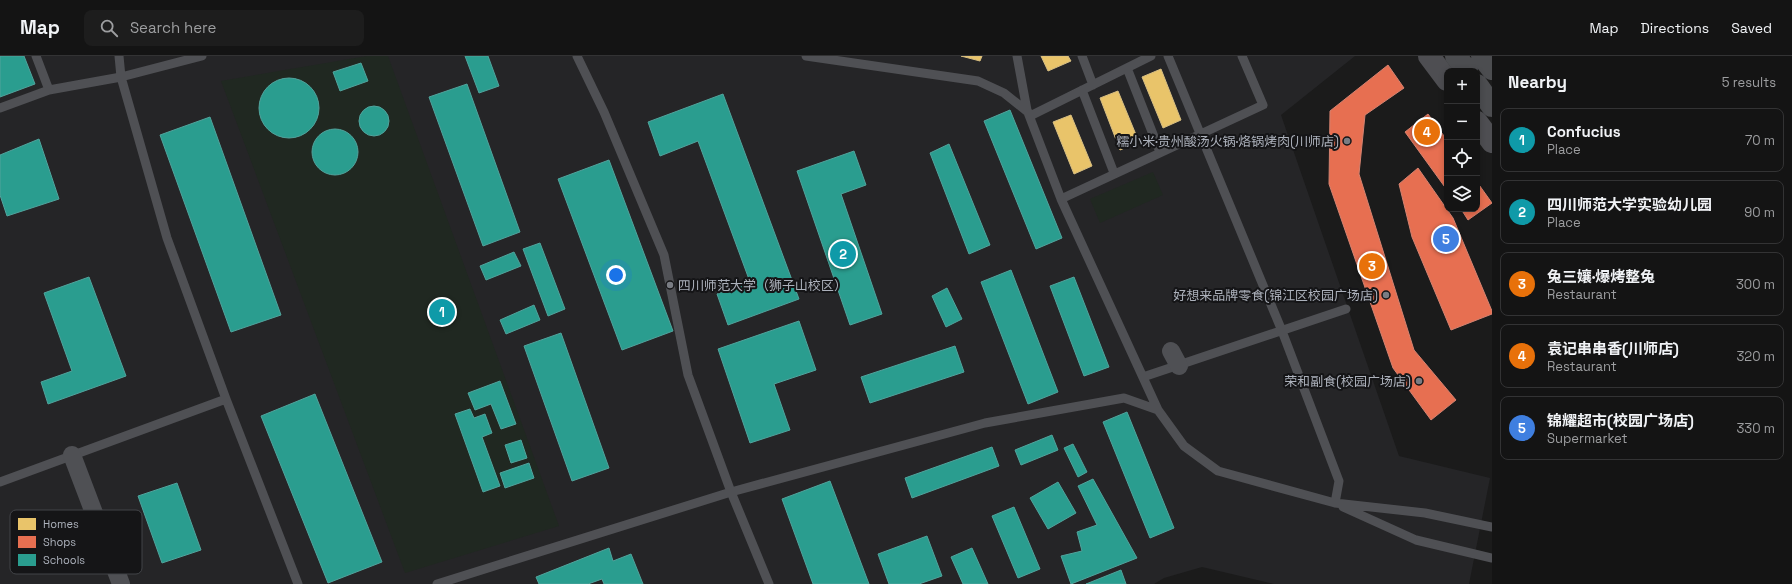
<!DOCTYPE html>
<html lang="en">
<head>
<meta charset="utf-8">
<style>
  :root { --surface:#141414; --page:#1d1d1d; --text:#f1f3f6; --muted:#9d9ea0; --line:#333334; --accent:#db2777 }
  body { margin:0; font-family:"Space Grotesk","Noto Sans SC",sans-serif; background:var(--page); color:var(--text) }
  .controls { position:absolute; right:12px; top:12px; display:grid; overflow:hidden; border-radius:8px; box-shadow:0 2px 6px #0003 }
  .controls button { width:36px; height:36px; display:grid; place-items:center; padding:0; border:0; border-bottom:1px solid var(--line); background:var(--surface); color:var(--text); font:20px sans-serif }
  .you { position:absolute; left:616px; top:219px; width:14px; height:14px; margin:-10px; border:3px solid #fff; border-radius:50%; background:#1a73e8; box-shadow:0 0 0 6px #1a73e833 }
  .badge { display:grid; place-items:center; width:26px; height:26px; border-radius:50%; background:var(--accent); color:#fff; font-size:13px; font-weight:700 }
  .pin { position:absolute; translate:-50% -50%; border:2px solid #fff; box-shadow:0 1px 4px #0006 }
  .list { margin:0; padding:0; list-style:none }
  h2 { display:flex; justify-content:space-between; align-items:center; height:52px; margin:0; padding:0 16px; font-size:17px }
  h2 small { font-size:13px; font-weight:400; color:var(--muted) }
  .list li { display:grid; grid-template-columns:26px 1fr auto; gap:12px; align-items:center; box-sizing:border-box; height:64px; margin:0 8px 8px; padding:0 8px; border:1px solid var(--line); border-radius:8px }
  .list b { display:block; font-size:15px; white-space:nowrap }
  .list p { margin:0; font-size:13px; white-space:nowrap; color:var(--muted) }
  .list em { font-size:13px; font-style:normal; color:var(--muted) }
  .icon { flex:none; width:22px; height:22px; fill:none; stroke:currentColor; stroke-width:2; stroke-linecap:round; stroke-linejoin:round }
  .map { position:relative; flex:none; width:1492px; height:528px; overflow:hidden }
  header { display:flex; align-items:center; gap:24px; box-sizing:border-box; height:56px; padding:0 20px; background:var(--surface); border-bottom:1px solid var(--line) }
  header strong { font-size:19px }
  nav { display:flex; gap:22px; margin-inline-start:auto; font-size:14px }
  .search { width:280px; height:36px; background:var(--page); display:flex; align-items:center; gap:10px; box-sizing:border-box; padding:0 14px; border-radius:8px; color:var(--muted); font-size:15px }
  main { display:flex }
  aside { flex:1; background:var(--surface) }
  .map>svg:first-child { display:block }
  .built { fill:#252527 }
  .green { fill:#202821 }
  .homes { fill:#e9c46a; stroke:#d7be82 }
  .shops { fill:#e76f51; stroke:#d58371 }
  .schools { fill:#2a9d8f; stroke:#51a39c }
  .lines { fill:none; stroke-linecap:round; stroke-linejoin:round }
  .lane { stroke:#4f5054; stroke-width:9 }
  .street { stroke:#4f5054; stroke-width:18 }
  .secondary { stroke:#4e4e52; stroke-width:22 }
  .primary { stroke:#4c4d50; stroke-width:22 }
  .poi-dot { fill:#797c83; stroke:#151517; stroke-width:1.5 }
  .labels { text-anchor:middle; stroke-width:4; stroke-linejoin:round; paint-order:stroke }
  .poi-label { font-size:13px; fill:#acb1bb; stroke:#151517; text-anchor:end }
  .key { fill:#151517; stroke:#424448; stroke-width:1 }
  .key-label { font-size:11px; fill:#acb1bb }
</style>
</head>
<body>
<header>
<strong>Map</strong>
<div class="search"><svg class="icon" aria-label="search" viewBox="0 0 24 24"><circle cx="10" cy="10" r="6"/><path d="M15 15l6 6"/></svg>Search here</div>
<nav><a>Map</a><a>Directions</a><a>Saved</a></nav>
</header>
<main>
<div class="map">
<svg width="1492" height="528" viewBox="0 0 1492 528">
  <rect width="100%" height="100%" fill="#1b1b1b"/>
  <!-- built -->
  <path class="built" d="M0,0H1355L1281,59L1399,400L1490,422L1469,528H1274L1202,511L1164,522L1154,528H0Z"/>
  <!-- green -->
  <path class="green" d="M367,0H388L559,470L405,517L221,25Z
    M1153,116L1163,139L1100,167L1090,143Z"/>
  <!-- homes -->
  <path class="homes" d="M961,0H982L980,5Z
    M1041,0H1068L1071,5L1048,15Z
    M1161,13L1181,64L1163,72L1142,21Z
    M1118,35L1139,86L1120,94L1100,42Z
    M1071,59L1092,110L1074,118L1053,66Z"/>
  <!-- shops -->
  <path class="shops" d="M1388,9L1404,32L1365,59L1359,118L1414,294L1456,344L1431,364L1393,312L1329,128L1330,55Z
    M1428,58L1447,84V134L1405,76Z
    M1418,112L1453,162L1492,255V258L1451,274L1412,181L1399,128Z
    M1477,126L1492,147L1468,164L1461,153H1477Z"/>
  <!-- schools -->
  <path class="schools" d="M0,0H24L35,28L0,41Z
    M465,0H488L499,30L479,37Z
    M361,7L368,25L340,35L333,16Z
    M259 52a30 30 0 1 1 60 0a30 30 0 1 1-60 0Z
    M467,28L520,176L483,190L429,41Z
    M723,38L799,243L728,269L717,238L750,226L698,85L660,100L648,66Z
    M359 65a15 15 0 1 1 30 0a15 15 0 1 1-30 0Z
    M1010,54L1062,182L1036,193L984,65Z
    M210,61L281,259L231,276L160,79Z
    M312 96a23 23 0 1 1 46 0a23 23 0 1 1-46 0Z
    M39,83L59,143L7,160L0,139V99Z
    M949,88L990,189L969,198L930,97Z
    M854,95L866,129L841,138L882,258L850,269L797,115Z
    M609,104L673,275L622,294L558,123Z
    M540,187L565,253L548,260L523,193Z
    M514,196L521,210L486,224L480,210Z
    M1011,214L1058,336L1028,348L981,226Z
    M89,221L126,320L48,348L41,326L72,315L44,237Z
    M1074,221L1109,311L1084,320L1050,230Z
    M947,232L962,263L946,271L932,240Z
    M534,249L540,264L506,278L500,264Z
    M799,265L816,314L774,328L790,374L750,387L718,293Z
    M561,277L609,412L572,425L524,290Z
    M955,290L964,316L870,347L861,321Z
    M500,325L516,368L501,373L491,348L475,354L468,337Z
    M315,338L382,506L328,527L261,360Z
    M470,353L474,362L485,358L492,377L482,381L500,430L483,436L455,358Z
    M1127,356L1174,472L1150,482L1103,366Z
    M1052,379L1058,394L1021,409L1015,394Z
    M521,384L527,402L511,407L505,389Z
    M1073,388L1087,416L1078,421L1064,392Z
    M992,391L999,410L912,442L905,422Z
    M529,407L534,422L505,432L500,417Z
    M1093,423L1137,502L1071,528L1061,500L1082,495L1077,476L1097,469L1078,430Z
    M830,425L869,528H813L782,443Z
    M1058,426L1076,457L1048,473L1030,442Z
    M177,427L201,494L162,507L138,440Z
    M1014,451L1040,513L1018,522L992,460Z
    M927,480L942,520L919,528H889L878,498Z
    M609,492L613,505L631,498L643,528H604L602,523L588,528H539L536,521Z
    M972,492L988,528H963L951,501Z
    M1121,514L1126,528H1086Z"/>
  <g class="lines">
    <!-- lane -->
    <path class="lane" d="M36,0L49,34
      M119,0L121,21L167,182L226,343L298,528
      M577,0L604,56L664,199L688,319L731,436L769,528
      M806,0L978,25L1004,37L1029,57
      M1017,0L1027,54L1061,143L1158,354L1184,390L1218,415L1335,447L1425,457L1492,471
      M1082,0L1093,29
      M1168,0L1282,275L1339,425L1335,447
      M1127,12L1160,96
      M1082,34L1114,117
      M0,52L49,34L121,21L202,0
      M1030,60L1151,0
      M1061,143L1263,49L1242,0
      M1143,321L1346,253
      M0,426L226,343
      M1343,451L1416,484L1492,502
      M437,528L731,436L985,367L1124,342L1158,354"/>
    <!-- street -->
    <path class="street" d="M1171,295L1179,310
      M72,399L121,528"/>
    <!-- secondary -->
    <path class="secondary" d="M1429,0L1447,24
      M1477,66L1492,86"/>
    <!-- primary -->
    <path class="primary" d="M1456,0L1467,15
      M1482,0L1492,13
      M1477,29L1492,50"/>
  </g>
  <!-- markers -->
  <g class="poi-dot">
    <circle cx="1347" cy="85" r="4"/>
    <circle cx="670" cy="229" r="4"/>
    <circle cx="1386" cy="239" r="4"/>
    <circle cx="1419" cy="325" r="4"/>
  </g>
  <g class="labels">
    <!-- poi labels -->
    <g class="poi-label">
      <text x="1339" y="90">糯小米·贵州酸汤火锅·烙锅烤肉(川师店)</text>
      <text x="678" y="234" text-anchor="start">四川师范大学（狮子山校区）</text>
      <text x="1378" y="244">好想来品牌零食(锦江区校园广场店)</text>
      <text x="1411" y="330">荣和副食(校园广场店)</text>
    </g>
  </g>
  <!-- legend -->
  <rect x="10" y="454" width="132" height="64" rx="6" class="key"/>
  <rect x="18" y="462" width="18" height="12" fill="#e9c46a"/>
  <rect x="18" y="480" width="18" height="12" fill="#e76f51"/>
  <rect x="18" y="498" width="18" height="12" fill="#2a9d8f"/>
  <g class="key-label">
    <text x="43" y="472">Homes</text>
    <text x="43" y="490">Shops</text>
    <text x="43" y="508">Schools</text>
  </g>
</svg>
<div class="controls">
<button>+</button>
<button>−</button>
<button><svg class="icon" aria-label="locate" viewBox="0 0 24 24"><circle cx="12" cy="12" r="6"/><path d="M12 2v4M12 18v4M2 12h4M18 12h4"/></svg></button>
<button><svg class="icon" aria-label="layers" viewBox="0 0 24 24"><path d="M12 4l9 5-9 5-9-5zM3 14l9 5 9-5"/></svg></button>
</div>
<div class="you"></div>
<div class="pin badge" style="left:442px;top:256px;background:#0f9aa8">1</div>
<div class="pin badge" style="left:843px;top:198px;background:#0f9aa8">2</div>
<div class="pin badge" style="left:1372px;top:210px;background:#e8710a">3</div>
<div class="pin badge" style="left:1427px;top:76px;background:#e8710a">4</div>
<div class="pin badge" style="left:1446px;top:183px;background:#3f7fe0">5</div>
</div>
<aside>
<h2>Nearby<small>5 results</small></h2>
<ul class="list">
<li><span class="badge" style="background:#0f9aa8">1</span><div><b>Confucius</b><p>Place</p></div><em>70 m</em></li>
<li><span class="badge" style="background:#0f9aa8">2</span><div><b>四川师范大学实验幼儿园</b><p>Place</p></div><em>90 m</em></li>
<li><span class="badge" style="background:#e8710a">3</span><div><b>兔三孃·爆烤整兔</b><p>Restaurant</p></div><em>300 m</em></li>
<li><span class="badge" style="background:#e8710a">4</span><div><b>袁记串串香(川师店)</b><p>Restaurant</p></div><em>320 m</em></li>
<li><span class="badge" style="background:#3f7fe0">5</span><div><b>锦耀超市(校园广场店)</b><p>Supermarket</p></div><em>330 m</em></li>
</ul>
</aside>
</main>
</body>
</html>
